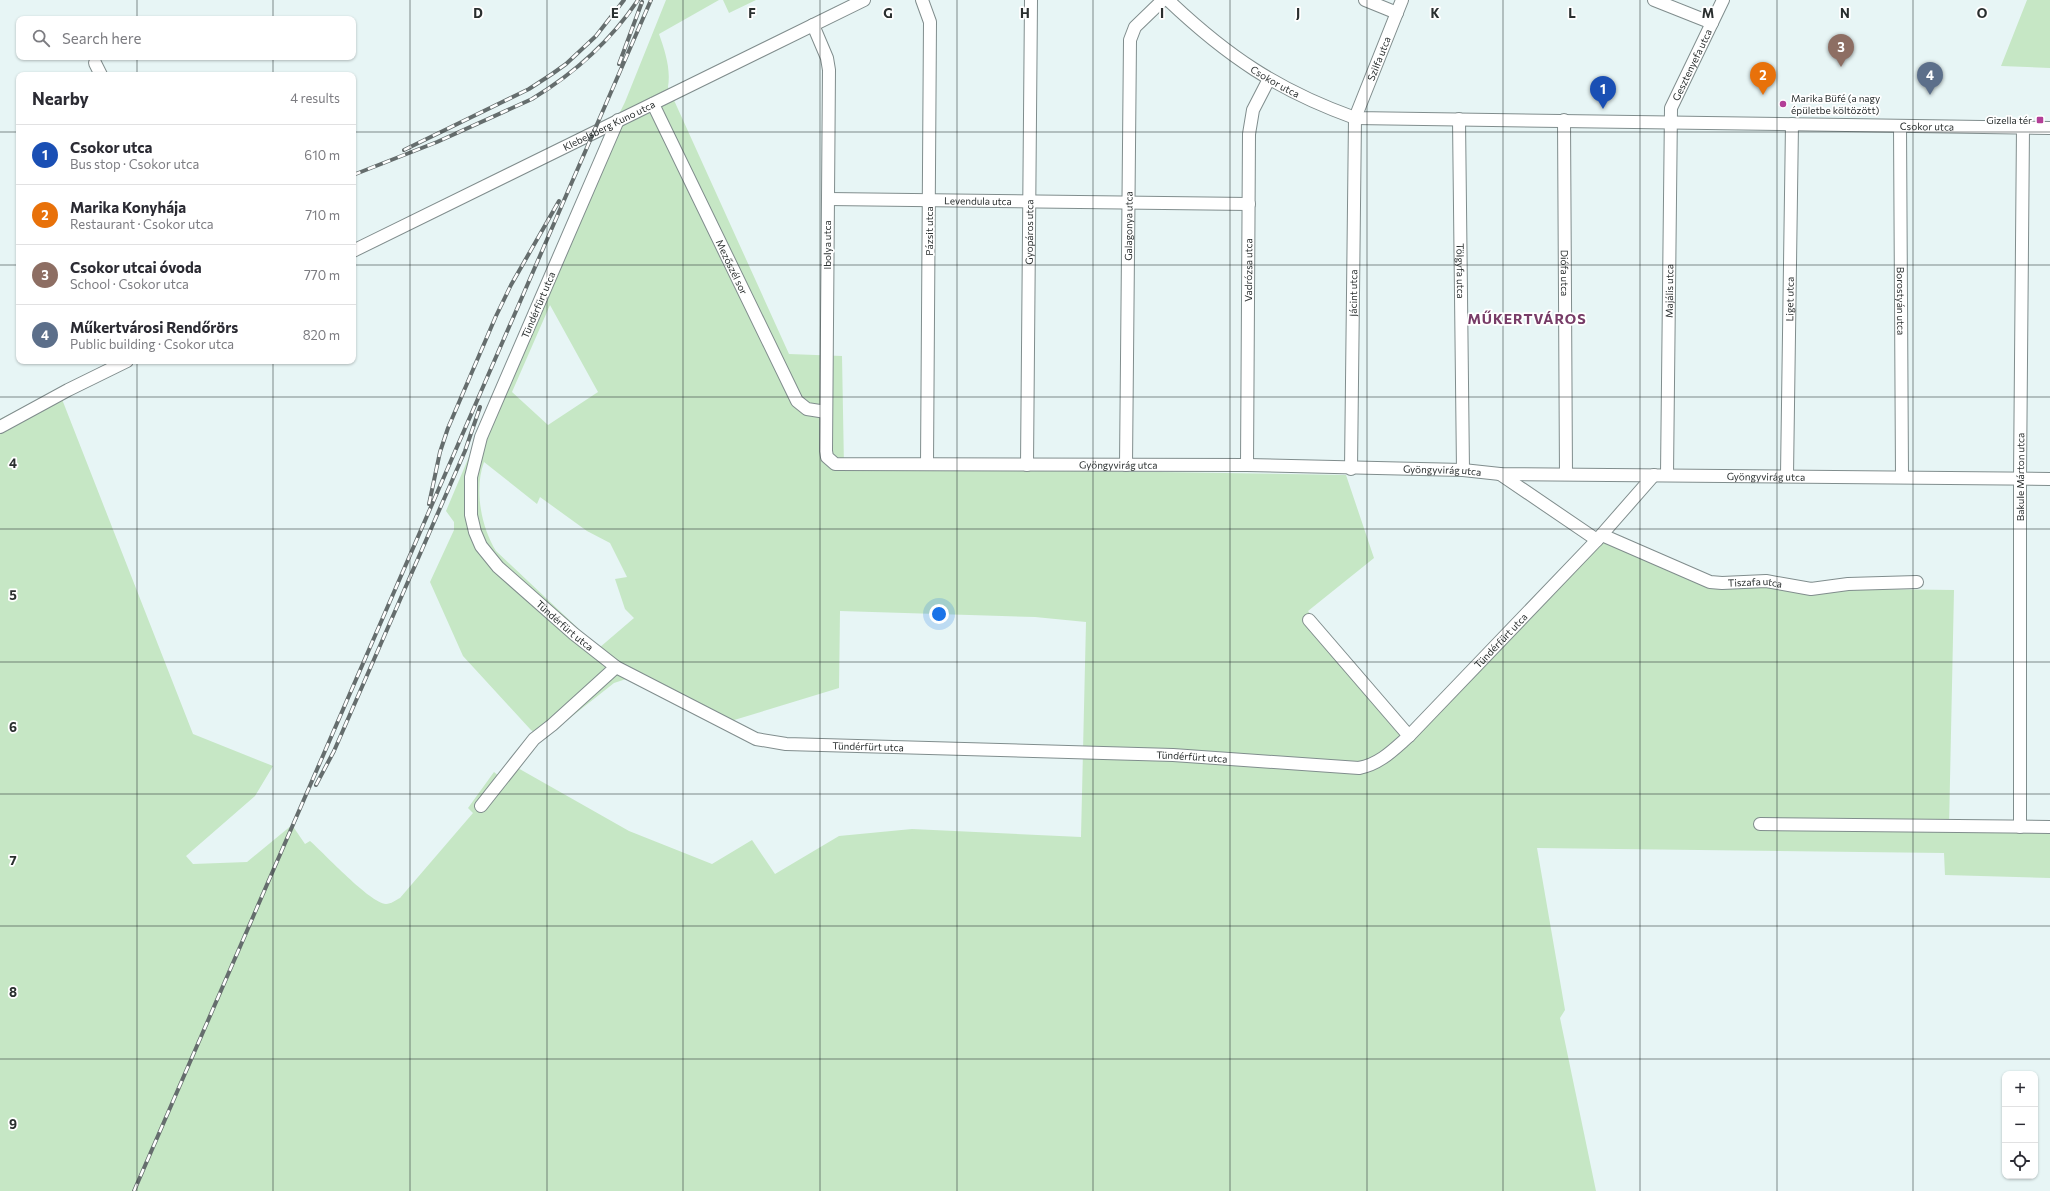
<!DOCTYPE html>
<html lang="en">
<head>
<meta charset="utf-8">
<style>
  :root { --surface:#fff; --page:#f2f2f3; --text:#2b2b33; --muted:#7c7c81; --line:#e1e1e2; --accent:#b33e97 }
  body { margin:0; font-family:Commissioner,sans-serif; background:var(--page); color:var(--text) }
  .controls { position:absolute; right:12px; bottom:12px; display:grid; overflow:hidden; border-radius:8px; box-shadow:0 1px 3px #0004 }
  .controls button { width:36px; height:36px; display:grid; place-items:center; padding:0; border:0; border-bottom:1px solid var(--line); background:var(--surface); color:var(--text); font:20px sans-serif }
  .you { position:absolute; left:939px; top:614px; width:14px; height:14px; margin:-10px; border:3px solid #fff; border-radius:50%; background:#1a73e8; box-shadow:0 0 0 6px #1a73e833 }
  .badge { display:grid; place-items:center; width:26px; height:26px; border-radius:50%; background:var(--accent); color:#fff; font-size:13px; font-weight:700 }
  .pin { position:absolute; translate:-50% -33px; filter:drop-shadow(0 1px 2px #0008) }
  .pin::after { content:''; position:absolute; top:21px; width:14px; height:12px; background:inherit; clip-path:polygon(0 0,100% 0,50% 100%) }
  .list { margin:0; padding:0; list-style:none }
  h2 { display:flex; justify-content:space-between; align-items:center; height:52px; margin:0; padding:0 16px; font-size:17px }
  h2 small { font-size:13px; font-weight:400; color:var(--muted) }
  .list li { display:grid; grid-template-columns:26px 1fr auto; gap:12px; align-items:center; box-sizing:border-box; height:60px; padding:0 16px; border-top:1px solid var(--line) }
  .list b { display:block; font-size:15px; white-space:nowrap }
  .list p { margin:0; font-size:13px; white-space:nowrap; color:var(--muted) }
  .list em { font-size:13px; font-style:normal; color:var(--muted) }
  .icon { flex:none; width:22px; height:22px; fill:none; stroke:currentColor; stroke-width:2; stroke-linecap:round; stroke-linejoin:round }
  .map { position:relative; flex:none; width:2050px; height:1191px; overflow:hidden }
  .search { position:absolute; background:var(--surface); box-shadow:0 1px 3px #0004; left:16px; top:16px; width:340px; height:44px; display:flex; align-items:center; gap:10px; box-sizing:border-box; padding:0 14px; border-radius:8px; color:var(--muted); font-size:15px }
  .panel { position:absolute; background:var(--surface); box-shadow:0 1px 3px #0004; left:16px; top:72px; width:340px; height:292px; border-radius:8px }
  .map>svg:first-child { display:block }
  .green { fill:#c6e7c5; fill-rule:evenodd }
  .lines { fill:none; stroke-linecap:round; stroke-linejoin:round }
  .minor-casing { stroke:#808d8d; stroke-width:14 }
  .minor { stroke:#fff; stroke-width:12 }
  .rail-casing { stroke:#656d6d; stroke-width:4 }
  .rail { stroke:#fff; stroke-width:2.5; stroke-dasharray:8; stroke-linecap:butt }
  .grid { fill:none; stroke:#2a2f2f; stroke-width:1; stroke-opacity:0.55 }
  .poi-dot { fill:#b33e97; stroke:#fff; stroke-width:1.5 }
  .labels { text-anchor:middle; stroke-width:3.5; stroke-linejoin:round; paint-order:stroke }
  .street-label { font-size:10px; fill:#2a2f2f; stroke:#fff }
  .poi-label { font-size:10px; fill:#2a2f2f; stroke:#fff; text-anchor:start }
  .district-label { font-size:14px; font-weight:bold; letter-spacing:1px; fill:#773c67; stroke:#fff }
  .grid-label { font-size:13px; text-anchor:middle; font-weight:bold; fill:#2a2f2f; stroke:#fff; stroke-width:3.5; stroke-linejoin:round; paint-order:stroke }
</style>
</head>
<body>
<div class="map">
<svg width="2050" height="1191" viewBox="0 0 2050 1191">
  <rect width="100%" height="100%" fill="#e7f5f5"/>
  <!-- green -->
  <path class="green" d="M666,0H719L659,34C665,51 671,69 668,87L789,354L842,356L844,467L1346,475L1374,558L1308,611L1408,745L1605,540L1722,587L1954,590L1949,828L2050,830V878L1945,875L1944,853L1537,848L1565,1010L1560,1018L1596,1191H0V419L58,389L193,734L273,766L255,796L186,856L193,864L247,862L292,825L305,844L310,841C325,854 370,903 386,904C391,904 396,900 400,898L473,813L468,808L494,772L500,777L509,763L629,831L712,864L752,840L775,874L839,836L912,829L1081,837L1086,622L1035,617L840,611L839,688L721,724L629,678L614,683L542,740L530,729L463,656L430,582L454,530V522L446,511L584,185L625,102ZM550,305L598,392L548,425L512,392ZM484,462L537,504L540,497L587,531L610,543L627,577L615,579L625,609L634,618L599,648L496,551C481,527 474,489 484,462Z
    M723,0H756L729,13Z
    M2027,0H2050V68L2001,66Z"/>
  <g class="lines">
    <!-- minor casing -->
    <g class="minor-casing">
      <g id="minor">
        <path d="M922,0L930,22L927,464"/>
        <path id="s1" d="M1168,0C1227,56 1277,90 1355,118L2050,128"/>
        <path d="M1365,0L1397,13"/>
        <path d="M1654,0L1712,23"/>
        <path id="s2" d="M813,25L827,58L829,70L826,451L827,457L835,464L1247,465L1463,470L1500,474L2050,479"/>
        <path d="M95,63L101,75"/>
        <path id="s3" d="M653,104L797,401L807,409L826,412"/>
        <path id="s4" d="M1459,119L1463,470"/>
        <path id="s5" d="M618,120L481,437L471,477V515L475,532L481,546L498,567L574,634L616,667L756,739L786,744L1173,755L1359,768C1380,764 1393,750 1409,736L1597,540L1654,475"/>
        <path id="s6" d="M1564,120L1566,474"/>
        <path id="s7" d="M1900,126L1902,476"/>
        <path id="s8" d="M828,199L1249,204"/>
        <path id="s9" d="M353,251L864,0"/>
        <path d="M0,427L68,390L127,361"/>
        <path id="s10" d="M1027,465L1031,0"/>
        <path id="s11" d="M1126,465L1130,40L1135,27L1163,0"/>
        <path id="s12" d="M1247,465L1249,134L1253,110L1269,79"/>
        <path id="s13" d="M1351,469L1355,118L1402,0"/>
        <path d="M1500,474L1597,540"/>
        <path id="s14" d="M1667,474L1671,108L1723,0"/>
        <path id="s15" d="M1787,475L1792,124"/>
        <path id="s16" d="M1602,535L1710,582L1722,583L1766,581L1811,589L1848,584L1917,582"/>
        <path d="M1309,620L1409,736"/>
        <path d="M481,806L534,739L552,725L616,667"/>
        <path d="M1760,824L2050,827"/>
        <path id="s17" d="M2020,827V478L2023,127"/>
      </g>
    </g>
    <!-- minor -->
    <use href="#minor" class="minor"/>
    <!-- rail casing -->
    <g class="rail-casing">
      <path id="rail" d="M619,64L642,2
        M404,150L529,89L552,74L566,64L596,36L624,0
        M353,175L437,142L532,99C575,73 610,42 638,0
        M429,504L440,452L448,428L496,316L511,285L559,201
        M316,785L334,751L465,451L480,407
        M134,1191L651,0"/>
    </g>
    <!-- rail -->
    <use href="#rail" class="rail"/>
  </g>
  <!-- grid -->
  <path class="grid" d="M137,0V19M273,0V19M410,0V1191M547,0V1191M683,0V1191M820,0V1191M957,0V1191M1093,0V1191M1230,0V1191M1367,0V1191M1503,0V1191M1640,0V1191M1777,0V1191M1913,0V1191M137,57V75M273,57V75M0,132H19M353,132H2050M0,265H19M353,265H2050M137,361V1191M273,361V1191M0,397H2050M0,529H2050M0,662H2050M0,794H2050M0,926H2050M0,1059H2050"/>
  <!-- markers -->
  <g class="poi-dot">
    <circle cx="1783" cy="104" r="4"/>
    <rect x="2036" y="116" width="8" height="8" rx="2"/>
  </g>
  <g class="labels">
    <!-- street labels -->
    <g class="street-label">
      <text dy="4" stroke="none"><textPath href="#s13" startOffset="415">Szilfa utca</textPath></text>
      <text dy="4" stroke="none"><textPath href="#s14" startOffset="414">Gesztenyefa utca</textPath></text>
      <text dy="4" stroke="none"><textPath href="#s1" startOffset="135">Csokor utca</textPath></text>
      <text dy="4" stroke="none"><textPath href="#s9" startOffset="285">Klebelsberg Kuno utca</textPath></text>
      <text dy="4" stroke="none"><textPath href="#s1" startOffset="795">Csokor utca</textPath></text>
      <text dy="4" stroke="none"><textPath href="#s8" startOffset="150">Levendula utca</textPath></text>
      <text dy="4" stroke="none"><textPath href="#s11" startOffset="239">Galagonya utca</textPath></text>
      <text transform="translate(929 231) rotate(-90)" y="4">Pázsit utca</text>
      <text dy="4" stroke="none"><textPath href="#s10" startOffset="233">Gyopáros utca</textPath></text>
      <text transform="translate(827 245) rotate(-90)" y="4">Ibolya utca</text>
      <text dy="4" stroke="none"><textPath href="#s3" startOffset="181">Mezőszél sor</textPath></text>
      <text dy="4" stroke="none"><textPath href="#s12" startOffset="195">Vadrózsa utca</textPath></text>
      <text dy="4" stroke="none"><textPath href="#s4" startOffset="152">Tölgyfa utca</textPath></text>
      <text dy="4" stroke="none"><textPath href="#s6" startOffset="153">Diófa utca</textPath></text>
      <text dy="4" stroke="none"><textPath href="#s14" startOffset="183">Majális utca</textPath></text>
      <text dy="4" stroke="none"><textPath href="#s13" startOffset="176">Jácint utca</textPath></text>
      <text dy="4" stroke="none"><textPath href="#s15" startOffset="176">Liget utca</textPath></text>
      <text dy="4" stroke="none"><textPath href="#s7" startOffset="175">Borostyán utca</textPath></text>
      <text transform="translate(538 305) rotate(-67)" y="4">Tündérfürt utca</text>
      <text dy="4" stroke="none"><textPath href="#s2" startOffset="729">Gyöngyvirág utca</textPath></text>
      <text dy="4" stroke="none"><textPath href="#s2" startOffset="1053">Gyöngyvirág utca</textPath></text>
      <text dy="4" stroke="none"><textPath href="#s2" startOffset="1377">Gyöngyvirág utca</textPath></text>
      <text dy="4" stroke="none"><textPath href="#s17" startOffset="350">Bakule Márton utca</textPath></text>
      <text dy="4" stroke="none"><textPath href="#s16" startOffset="163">Tiszafa utca</textPath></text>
      <text dy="4" stroke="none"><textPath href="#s5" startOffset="573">Tündérfürt utca</textPath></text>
      <text dy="4" stroke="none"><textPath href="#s5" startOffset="1593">Tündérfürt utca</textPath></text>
      <text dy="4" stroke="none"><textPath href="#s5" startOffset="909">Tündérfürt utca</textPath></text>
      <text dy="4" stroke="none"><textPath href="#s5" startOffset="1233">Tündérfürt utca</textPath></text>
    </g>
    <!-- poi labels -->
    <g class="poi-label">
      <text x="1791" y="102">Marika Büfé (a nagy<tspan x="1791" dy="12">épületbe költözött)</tspan></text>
      <text x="2032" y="124" text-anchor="end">Gizella tér</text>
    </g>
    <!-- district labels -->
    <g class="district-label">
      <text x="1527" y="324">MŰKERTVÁROS</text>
    </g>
  </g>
  <g class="grid-label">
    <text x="478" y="18">D</text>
    <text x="615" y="18">E</text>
    <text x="752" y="18">F</text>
    <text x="888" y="18">G</text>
    <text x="1025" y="18">H</text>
    <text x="1162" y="18">I</text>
    <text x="1298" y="18">J</text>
    <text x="1435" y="18">K</text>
    <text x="1572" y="18">L</text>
    <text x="1708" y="18">M</text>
    <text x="1845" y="18">N</text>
    <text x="1982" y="18">O</text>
    <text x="13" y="468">4</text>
    <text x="13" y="600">5</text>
    <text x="13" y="732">6</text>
    <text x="13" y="865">7</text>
    <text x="13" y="997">8</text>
    <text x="13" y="1129">9</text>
  </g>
</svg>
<div class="controls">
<button>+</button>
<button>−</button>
<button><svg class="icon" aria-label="locate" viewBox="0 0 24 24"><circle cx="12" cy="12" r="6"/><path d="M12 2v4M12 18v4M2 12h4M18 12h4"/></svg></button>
</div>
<div class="you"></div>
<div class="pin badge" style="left:1603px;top:109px;background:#1a4fb4">1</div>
<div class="pin badge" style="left:1763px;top:95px;background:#e8710a">2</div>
<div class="pin badge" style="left:1841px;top:67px;background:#8d6e63">3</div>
<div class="pin badge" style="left:1930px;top:95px;background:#5c6f8a">4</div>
<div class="search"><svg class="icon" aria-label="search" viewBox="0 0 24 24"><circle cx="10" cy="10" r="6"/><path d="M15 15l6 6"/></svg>Search here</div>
<section class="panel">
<h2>Nearby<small>4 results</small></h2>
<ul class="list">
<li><span class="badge" style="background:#1a4fb4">1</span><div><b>Csokor utca</b><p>Bus stop · Csokor utca</p></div><em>610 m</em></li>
<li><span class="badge" style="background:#e8710a">2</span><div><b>Marika Konyhája</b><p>Restaurant · Csokor utca</p></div><em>710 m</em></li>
<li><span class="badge" style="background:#8d6e63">3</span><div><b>Csokor utcai óvoda</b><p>School · Csokor utca</p></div><em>770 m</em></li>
<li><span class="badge" style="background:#5c6f8a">4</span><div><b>Műkertvárosi Rendőrörs</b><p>Public building · Csokor utca</p></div><em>820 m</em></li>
</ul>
</section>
</div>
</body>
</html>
